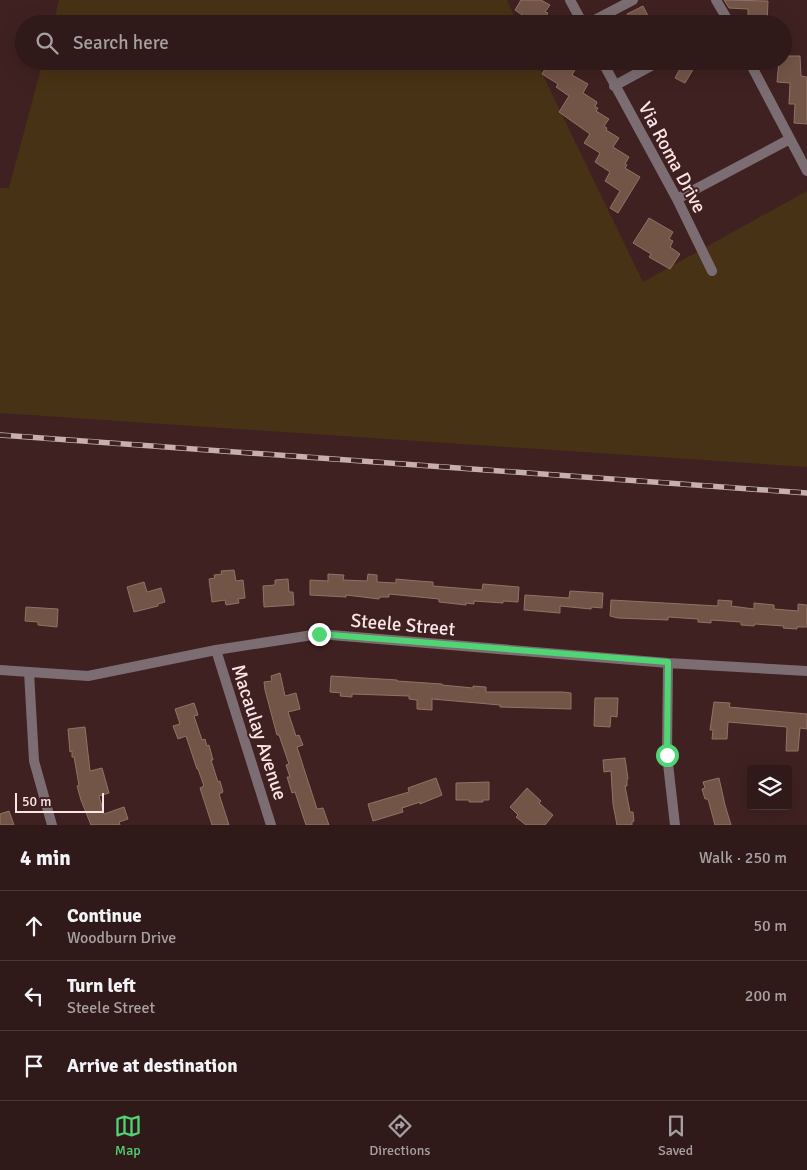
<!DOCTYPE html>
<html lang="en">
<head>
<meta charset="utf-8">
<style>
  :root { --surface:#2f1919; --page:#372222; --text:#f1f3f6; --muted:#a7a0a2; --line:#4a3838; --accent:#4ed675 }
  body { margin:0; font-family:Signika,sans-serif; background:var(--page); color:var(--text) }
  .controls { position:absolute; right:15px; bottom:15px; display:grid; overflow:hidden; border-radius:5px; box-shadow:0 5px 20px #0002 }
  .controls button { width:45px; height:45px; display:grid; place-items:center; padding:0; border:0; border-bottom:1px solid var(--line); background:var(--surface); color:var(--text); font:25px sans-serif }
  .scale { position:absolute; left:15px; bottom:12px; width:89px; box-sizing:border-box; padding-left:5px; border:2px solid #fae5e4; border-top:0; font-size:14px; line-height:18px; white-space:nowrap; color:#fae5e4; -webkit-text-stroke:4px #3f2121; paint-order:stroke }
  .stop { position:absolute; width:15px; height:15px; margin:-11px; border:4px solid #4ed675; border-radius:50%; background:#fff }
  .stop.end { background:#4ed675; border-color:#fff; box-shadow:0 1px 5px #0008 }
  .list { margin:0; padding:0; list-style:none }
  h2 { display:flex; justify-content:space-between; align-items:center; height:65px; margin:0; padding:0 20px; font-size:21px }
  h2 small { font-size:16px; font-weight:400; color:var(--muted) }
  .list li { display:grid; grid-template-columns:32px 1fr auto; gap:15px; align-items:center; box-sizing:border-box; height:70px; padding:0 20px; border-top:1px solid var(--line) }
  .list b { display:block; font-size:19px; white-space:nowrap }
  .list p { margin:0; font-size:16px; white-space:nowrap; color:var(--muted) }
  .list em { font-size:16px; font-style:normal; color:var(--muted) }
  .icon { flex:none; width:28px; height:28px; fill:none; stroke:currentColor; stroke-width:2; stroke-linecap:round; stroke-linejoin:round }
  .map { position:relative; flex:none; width:807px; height:825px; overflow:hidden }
  .search { position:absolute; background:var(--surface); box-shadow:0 5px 20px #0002; left:15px; right:15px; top:15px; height:55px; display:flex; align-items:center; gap:12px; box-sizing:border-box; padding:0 18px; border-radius:28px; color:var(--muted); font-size:19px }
  .sheet { height:275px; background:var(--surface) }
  nav { display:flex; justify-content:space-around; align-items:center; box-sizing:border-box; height:70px; border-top:1px solid var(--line); background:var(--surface); font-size:14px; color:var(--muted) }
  nav a { display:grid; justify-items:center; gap:2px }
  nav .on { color:var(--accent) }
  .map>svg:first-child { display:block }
  .green { fill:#483215 }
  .building { fill:#735547; stroke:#927263 }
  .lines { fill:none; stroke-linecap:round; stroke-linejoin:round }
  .minor { stroke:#7c6d72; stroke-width:10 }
  .rail-casing { stroke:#c6afae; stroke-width:5.5 }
  .rail { stroke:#3f2121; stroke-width:4; stroke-dasharray:11; stroke-linecap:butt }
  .route { stroke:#4ed675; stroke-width:6 }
  .labels { text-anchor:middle; stroke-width:4; stroke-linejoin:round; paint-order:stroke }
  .street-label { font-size:19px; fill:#fae5e4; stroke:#3f2121 }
</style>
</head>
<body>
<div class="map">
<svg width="807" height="825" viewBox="0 0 807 825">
  <rect width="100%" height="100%" fill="#3f2121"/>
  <!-- green -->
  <path class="green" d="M59,0H507L518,24H53Z
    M43,61H536L643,282L807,191V467L0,413V188H9Z"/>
  <!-- building -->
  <path class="building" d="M521,0H541L550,5L545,12L548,13L546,16L559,24H529L531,21L515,10Z
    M724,0L768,1L767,24H748V9L729,8Z
    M643,6L652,24H632L627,14Z
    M783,56H800L801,76L807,77V124L794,123L795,104H789L790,83L777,82L779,61H783Z
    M550,61H580L572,75L588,84L583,93L597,102L595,107L598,108L596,111L609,119L604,126L607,128L606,130L619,138L613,147L629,157L625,164L627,165L625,168L640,177L618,213L610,208L620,191L605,181L610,172L595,162L600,153L584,143L590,134L559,112L569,96L556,87L558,84L542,74Z
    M684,61H698L685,83L675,78Z
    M649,218L673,232L669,239L673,241L670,247L680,254L670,269L649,257L651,254L633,243Z
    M234,570L236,581L243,580L245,598L238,599L239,603L226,605L225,600L212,602L209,579L215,578L214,575L222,574L221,571Z
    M328,574L344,575L343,580L367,581L368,574L377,575V582L396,583V579L418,581L433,582V586L482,590L483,584L519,587L518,602L503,601V603L474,601V604L466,603V605L439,602V599L389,594V597H380L379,599L346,595V597L310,595V580L328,581Z
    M288,579L289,592H293L294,605L264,607L263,586L275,585V580Z
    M144,582L147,592L161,588L165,602L158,604V606L134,612L127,587Z
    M570,591L603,593L602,608L592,607L591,609L560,606V613L524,610L525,595L569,598Z
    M611,600L718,606V600L732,601L731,606L754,609V603L774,605V609L798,611V604L807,605V627H797V629L783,628L784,626L755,624L754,626L741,625V622L711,620V623L698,622V619L668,617V620L618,618L610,616Z
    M26,607L58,609L57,627L38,625V622L25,621Z
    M280,673L285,696L296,693L300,709L288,712L296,736L299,735L303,745L297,747L317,809L323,808L329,825H306L295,792L292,793L287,777H290L286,765L289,764L279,735H277L265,690L264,682L272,681L271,676Z
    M331,676L397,680V681L442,684V685L473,688V686L486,687V692H563L571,693V709L500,707V705L432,699V710L417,709V700L409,699V696L352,694V697L340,696L341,693L330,692Z
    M595,698H618L617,717L611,716L610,727L594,726Z
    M714,702L730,703L729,707L807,714V729L800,728L798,751H786L787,727L728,722L727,739H712L713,730H710Z
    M194,703L198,715L194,716L202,740L205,739L207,746L209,745L213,760H211L218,782L220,781L223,792L219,794L229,825H212L200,788L204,786L198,769H197L186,736L178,739L173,726L180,724L175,709Z
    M85,727L90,771L102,768L109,793L99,796L104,814L124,807L128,819L119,822L120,825H91L81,800L77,786L79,785L74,757H72V751L70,752L68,729Z
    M625,758L628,779H627V786H625L630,812H633L634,821L632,822V825H617L613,804L611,771L604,772L603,760Z
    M436,778L442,795L420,804V802L402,808L403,812L373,821L368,804L409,792L408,788Z
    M719,778L725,805L731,825H715L708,799H705L702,789L705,788L703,782Z
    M489,782V800H483V802H469V800H456V783Z
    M527,788L541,801L539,803L553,815L545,825H526L516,817L518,815L510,807Z
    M9,811L14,825H0V814Z"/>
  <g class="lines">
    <!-- minor -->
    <path class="minor" d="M570,0L583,24
      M716,0L730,24
      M587,24L633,0
      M602,61L677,199L712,271
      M749,61L807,171
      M614,86L660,61
      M677,199L790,139
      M216,650L271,825
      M668,663L667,755L675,825
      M0,670L88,676L216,650L319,634L668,663L807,671
      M29,672L34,761L52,825"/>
    <!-- rail casing -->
    <g class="rail-casing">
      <path id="rail" d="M0,435L807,493"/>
    </g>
    <!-- rail -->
    <use href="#rail" class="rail"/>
  </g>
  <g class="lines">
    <!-- route -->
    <path class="route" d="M319,634L668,662L667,755"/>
  </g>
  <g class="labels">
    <!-- street labels -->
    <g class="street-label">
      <text transform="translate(673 157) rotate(62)" y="7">Via Roma Drive</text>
      <text transform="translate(403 624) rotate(5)" y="7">Steele Street</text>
      <text transform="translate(260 732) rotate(72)" y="7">Macaulay Avenue</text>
    </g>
  </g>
</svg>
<div class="controls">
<button><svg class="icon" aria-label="layers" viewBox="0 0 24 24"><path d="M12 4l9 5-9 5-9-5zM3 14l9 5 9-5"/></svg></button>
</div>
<div class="scale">50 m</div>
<div class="stop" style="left:667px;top:755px"></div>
<div class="stop end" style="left:319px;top:634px"></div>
<div class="search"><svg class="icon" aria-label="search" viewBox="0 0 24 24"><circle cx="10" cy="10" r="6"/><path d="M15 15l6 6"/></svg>Search here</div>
</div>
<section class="sheet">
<h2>4 min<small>Walk · 250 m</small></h2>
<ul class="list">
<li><svg class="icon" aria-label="ahead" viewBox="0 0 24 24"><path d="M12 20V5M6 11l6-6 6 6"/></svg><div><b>Continue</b><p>Woodburn Drive</p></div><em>50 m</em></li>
<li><svg class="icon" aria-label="left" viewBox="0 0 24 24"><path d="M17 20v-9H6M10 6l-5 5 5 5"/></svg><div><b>Turn left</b><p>Steele Street</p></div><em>200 m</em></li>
<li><svg class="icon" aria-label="arrive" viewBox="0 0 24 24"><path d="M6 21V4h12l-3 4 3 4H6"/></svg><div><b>Arrive at destination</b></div></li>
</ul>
</section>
<nav>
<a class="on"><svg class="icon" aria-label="map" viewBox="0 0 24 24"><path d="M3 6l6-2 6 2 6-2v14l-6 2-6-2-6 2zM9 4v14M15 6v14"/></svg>Map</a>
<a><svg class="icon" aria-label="directions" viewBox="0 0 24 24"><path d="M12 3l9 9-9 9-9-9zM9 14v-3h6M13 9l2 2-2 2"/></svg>Directions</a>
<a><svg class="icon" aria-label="saved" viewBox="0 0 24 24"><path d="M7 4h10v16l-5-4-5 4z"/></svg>Saved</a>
</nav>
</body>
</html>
